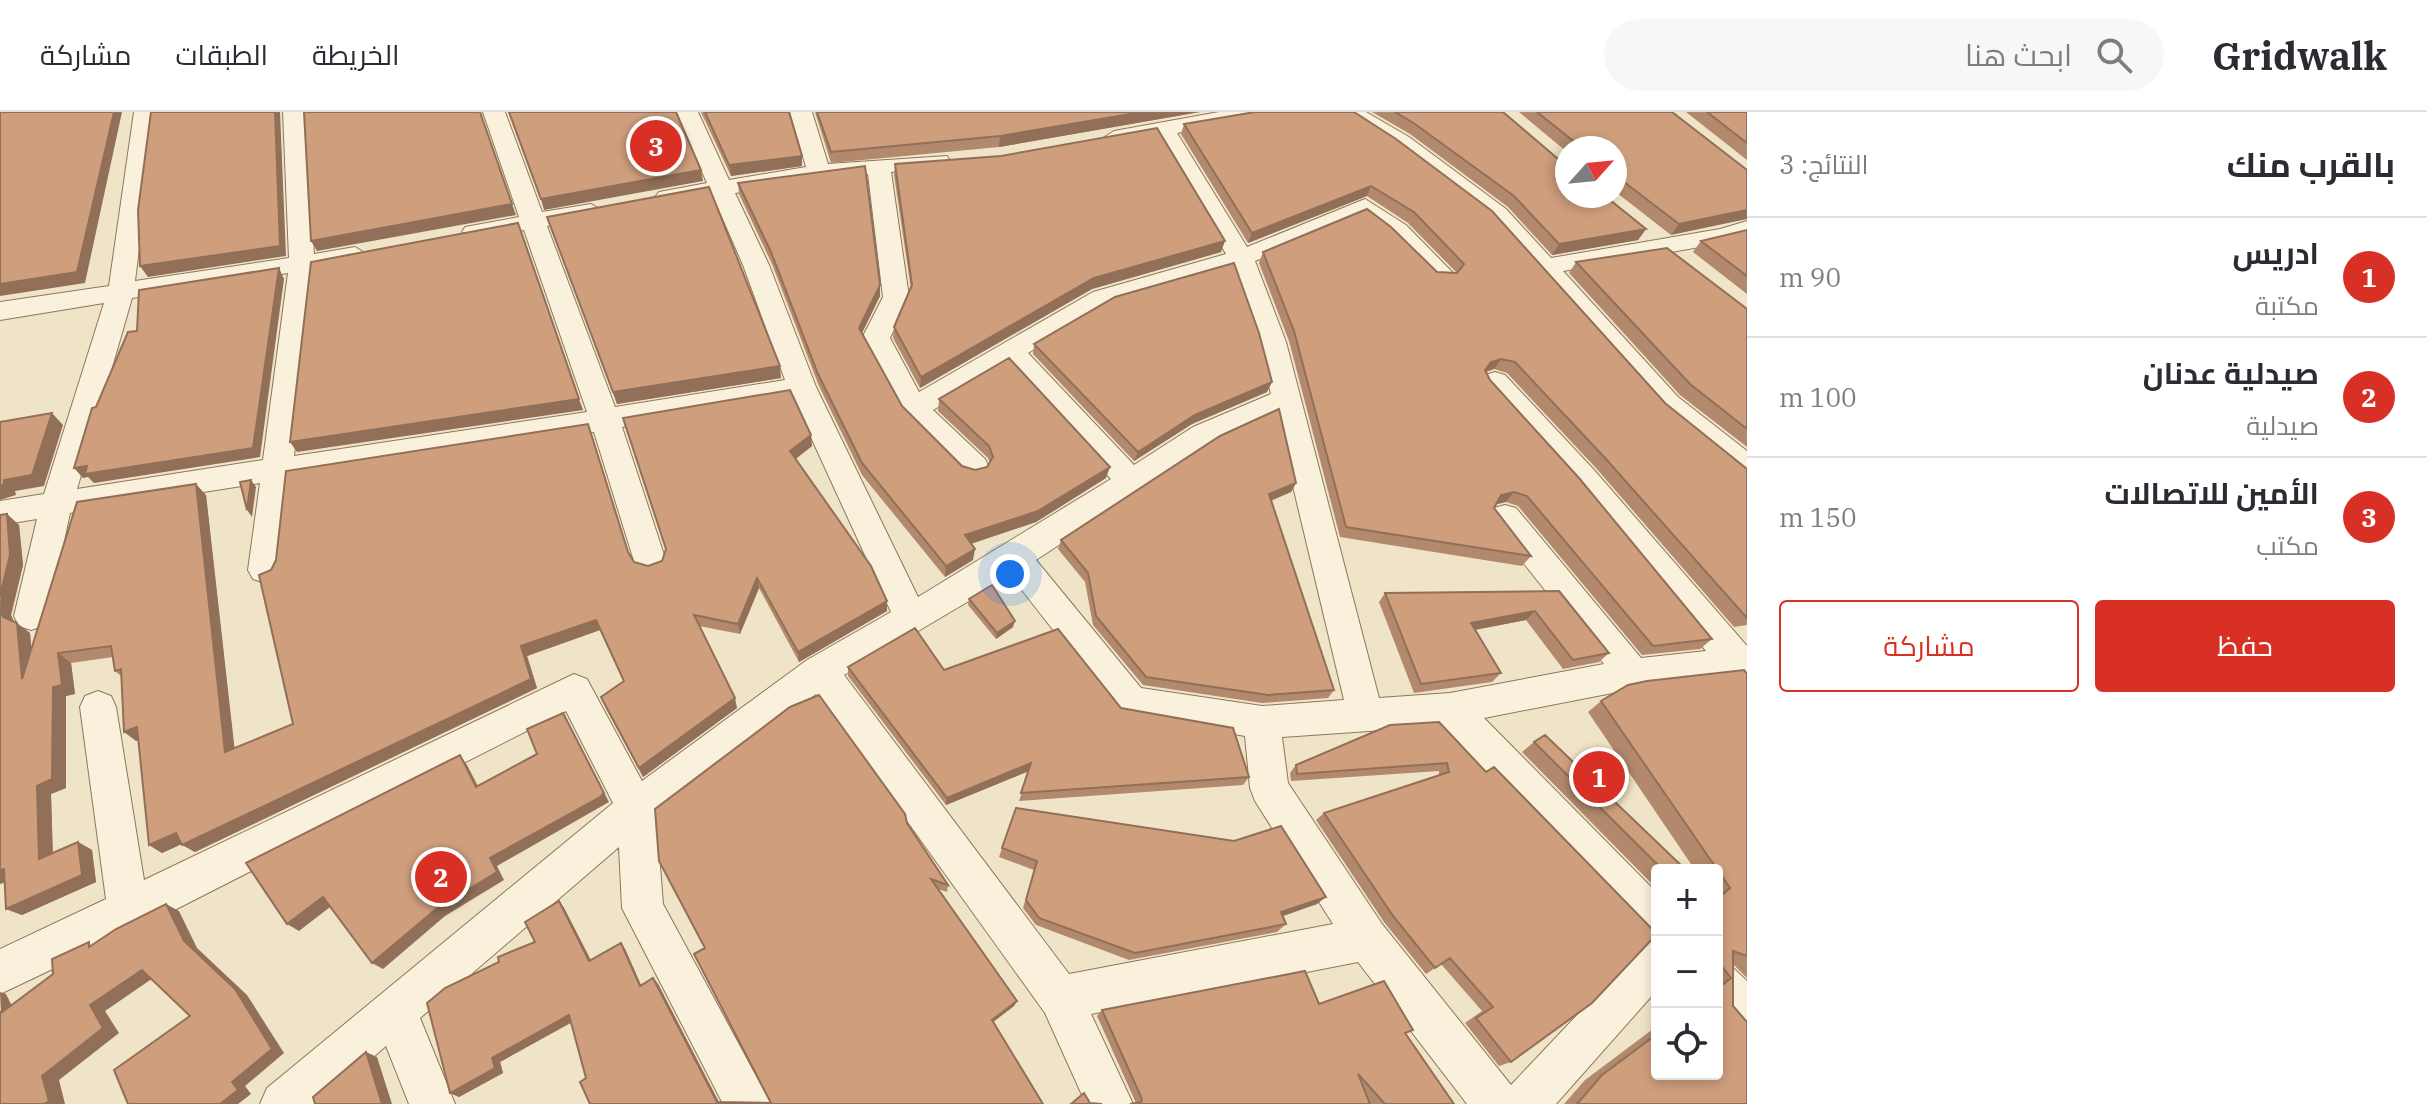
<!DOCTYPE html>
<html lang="ar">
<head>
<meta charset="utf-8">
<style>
  :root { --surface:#fff; --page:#f7f7f7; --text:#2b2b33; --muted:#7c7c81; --line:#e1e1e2; --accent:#d93025 }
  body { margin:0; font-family:"IBM Plex Serif",Cairo,serif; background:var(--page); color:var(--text); direction:rtl }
  .controls { position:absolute; right:24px; bottom:24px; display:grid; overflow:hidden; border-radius:8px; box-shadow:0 4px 12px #0003 }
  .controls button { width:72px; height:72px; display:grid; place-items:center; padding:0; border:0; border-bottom:2px solid var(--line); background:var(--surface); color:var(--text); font:40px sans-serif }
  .compass { position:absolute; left:1555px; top:24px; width:72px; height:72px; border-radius:50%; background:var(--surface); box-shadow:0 4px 12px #0003; rotate:63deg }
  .you { position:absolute; left:1010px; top:462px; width:28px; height:28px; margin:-20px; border:6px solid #fff; border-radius:50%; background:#1a73e8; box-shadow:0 0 0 12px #1a73e833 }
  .badge { display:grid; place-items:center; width:52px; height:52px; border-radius:50%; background:var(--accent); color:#fff; font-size:26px; font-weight:700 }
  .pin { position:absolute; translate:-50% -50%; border:4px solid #fff; box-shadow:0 2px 8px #0006 }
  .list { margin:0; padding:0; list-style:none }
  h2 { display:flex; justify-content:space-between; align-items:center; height:104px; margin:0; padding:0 32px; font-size:34px }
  h2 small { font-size:26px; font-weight:400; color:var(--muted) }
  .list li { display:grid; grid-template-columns:52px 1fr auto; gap:24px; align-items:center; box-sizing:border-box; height:120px; padding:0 32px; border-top:2px solid var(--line) }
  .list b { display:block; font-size:30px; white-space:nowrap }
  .list p { margin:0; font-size:26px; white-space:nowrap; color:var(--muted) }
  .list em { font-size:26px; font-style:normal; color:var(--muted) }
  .actions { display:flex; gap:16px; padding:24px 32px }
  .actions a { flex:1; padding:18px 0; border:2px solid var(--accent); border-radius:8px; text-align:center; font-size:28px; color:var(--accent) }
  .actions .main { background:var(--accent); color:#fff }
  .icon { flex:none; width:44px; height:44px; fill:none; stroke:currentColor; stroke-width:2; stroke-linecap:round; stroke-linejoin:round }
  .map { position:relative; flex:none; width:1747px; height:992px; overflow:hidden; direction:ltr }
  header { display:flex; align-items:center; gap:48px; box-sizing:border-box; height:112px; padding:0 40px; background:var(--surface); border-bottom:2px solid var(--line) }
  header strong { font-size:38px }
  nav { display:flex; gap:44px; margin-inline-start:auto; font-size:28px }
  .search { width:560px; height:72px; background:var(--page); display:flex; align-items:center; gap:20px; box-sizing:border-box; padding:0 28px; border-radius:44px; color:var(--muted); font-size:30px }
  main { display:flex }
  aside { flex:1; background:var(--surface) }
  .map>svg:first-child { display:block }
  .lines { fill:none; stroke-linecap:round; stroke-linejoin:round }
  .minor-casing { stroke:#8d765c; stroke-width:2 }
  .minor { fill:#faf1dc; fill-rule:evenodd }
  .wall { fill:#b2896c }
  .shaded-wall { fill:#916f58 }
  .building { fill:#cf9f7d; stroke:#916f58; stroke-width:2 }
</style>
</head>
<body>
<header>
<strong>Gridwalk</strong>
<div class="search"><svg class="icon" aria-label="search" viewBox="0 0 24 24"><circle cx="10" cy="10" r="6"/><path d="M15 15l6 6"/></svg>ابحث هنا</div>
<nav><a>الخريطة</a><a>الطبقات</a><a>مشاركة</a></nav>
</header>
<main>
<aside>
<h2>بالقرب منك<small>النتائج: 3</small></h2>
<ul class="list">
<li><span class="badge">1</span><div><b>ادريس</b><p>مكتبة</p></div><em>90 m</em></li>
<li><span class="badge">2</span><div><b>صيدلية عدنان</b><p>صيدلية</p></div><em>100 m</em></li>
<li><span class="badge">3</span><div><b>الأمين للاتصالات</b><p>مكتب</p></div><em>150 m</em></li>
</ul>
<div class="actions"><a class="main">حفظ</a><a>مشاركة</a></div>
</aside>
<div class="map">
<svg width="1747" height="992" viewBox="0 0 1747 992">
  <rect width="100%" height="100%" fill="#f0e4c8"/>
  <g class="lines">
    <!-- minor casing -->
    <g class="minor-casing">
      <path id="minor" d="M134,0H156L135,169L289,146L283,0H305L314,142L355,135L368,143L364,148L314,157L294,344L587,300L524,118L474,127L462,120L465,115L519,105L483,0H505L542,100L591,92L603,99L600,104L547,114L615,295L785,268L743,153L713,84L667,92L655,85L659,80L707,71L676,0H698L729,68L806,55L790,0H812L828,52L947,44L950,49L947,54L891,60L909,185L890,226L919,280L1093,180L1226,142L1157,25L1114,33L1103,26L1114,19L1219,0H1265L1254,7L1177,21L1247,135L1365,87L1406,113L1455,163L1451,169H1433L1388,123L1363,104L1255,149L1286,230L1379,586L1450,581L1604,552L1494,414L1489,405L1494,396L1505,393L1516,396L1641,546L1706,539L1572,374L1485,277L1481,270L1485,263L1495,260L1505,263L1594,358L1747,534V564L1633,577L1484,606L1657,781V878L1556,992H1467L1358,850L1091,902L1133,992H1086L1045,901L816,582L656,704L663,792L771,992H723L622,796L619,735L420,906L455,992H409L386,934L319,992H260L267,976L613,691L566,599L143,814L0,882V837L106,787L80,595L85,584L98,579L111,584L116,595L144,768L574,562L587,567L642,669L807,548L891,500L793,286L622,315L666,449L662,458L650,462L638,458L634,449L594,320L291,367L282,458L277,467L265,471L253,467L248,458L260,371L70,401L48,504L43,514L31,518L19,514L14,504L37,407L0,413V389L44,382L104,191L0,208V190L109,174ZM868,62L883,185L862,226L904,303L963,363L974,366L985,363L989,355L985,347L933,298L1008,254L1111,367L918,485L816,275L769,153L735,81ZM1232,157L1258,230L1271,282L1193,315L1134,353L1028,241L1111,192ZM288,161L263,348L77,377L132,186ZM1276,303L1344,588L1262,594L1141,576L1036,448L1215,331ZM1011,464L1118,601L1245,624L1250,676L1255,689L1333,812L1069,862L844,563ZM1442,614L1648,828L1511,973L1382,812L1288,671L1282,625Z
        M1339,0H1366L1409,25L1506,97L1551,146L1720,117L1747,109V124L1734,129L1563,159L1678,285L1747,339V367L1736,364L1658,299L1488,107L1393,35Z
        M1717,848L1732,855L1747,869V921L1731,915L1717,900Z"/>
    </g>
    <!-- minor -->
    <use href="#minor" class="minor"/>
  </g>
  <!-- wall -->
  <path class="wall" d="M701,0H789L802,44V54L731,64Z
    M815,0H1200L999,35L831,51Z
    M1354,0L1665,291L1747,356V513L1734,515L1596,356L1507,261L1494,257L1486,260L1490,268L1712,527L1700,537L1642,543L1518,394L1506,390L1497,392L1494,396L1531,444L1522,454L1340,425L1289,229L1259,151L1263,140L1437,160L1457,161L1408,111L1367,84L1248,131L1181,22L1184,12Z
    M1372,0H1503L1564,52L1646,117L1638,128L1552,143L1508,95L1410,22Z
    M1519,0H1672L1745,58L1671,123L1617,81H1615V36H1567V40Z
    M1686,0H1747V48Z
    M895,52L1221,140L1092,177L920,276L893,226L894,215L911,177L894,63Z
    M738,71L880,184L862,221L902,294L962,354L975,358L987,355L990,351L988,346L938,299L939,287L1106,366L1036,410L971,432L973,448L945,465L862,363L819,274L772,152L739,82Z
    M547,105L781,266L617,292Z
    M1747,118V182L1693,140L1701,129Z
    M1576,150L1747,197V335L1680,283L1569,161Z
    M1034,232L1267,280L1192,312L1134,349L1033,242Z
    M811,323L812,334L796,347L887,499L799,550L759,476L740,522L699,514L737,596L643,665L605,595L624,570L600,518L527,544L537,576L195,740L182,732L162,741L149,733L138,628L136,629L121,564L115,559L113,545L71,551L75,582L66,584V676L51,682L53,741L78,730L92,738L96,770L22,803L6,797L5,770L0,772V403L7,402L19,413L23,453L11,503L14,510L30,521L31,537L206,383L234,636L293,612L628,441L634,450L648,454L662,449Z
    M1296,371L1291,380L1271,389L1334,578L1328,586L1262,591L1143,573L1093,513L1085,470L1058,437L1061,428Z
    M1559,479L1609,541L1599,550L1563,557L1526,508L1475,518L1501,561L1492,570L1414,581L1379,490L1385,481Z
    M969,487L1013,515L996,527L968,493Z
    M848,555L944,558L1121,596L1249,665L1243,673L1019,689L1029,659L946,693L848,564Z
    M1747,562V866L1733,852V894L1747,992H1564L1585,968L1657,914V962H1717V758H1695L1588,600L1601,589Z
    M1439,610L1511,950L1499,954L1465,911L1482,899L1441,852L1426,862L1384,810L1316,708L1324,701L1439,663V659L1291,669L1290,661L1296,653Z
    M1534,630L1686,758H1657V777L1522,640Z
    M1016,696L1317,792L1282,804L1286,812L1277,820L1129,848L1036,813L1023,796L1034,758L999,745Z
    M907,711L948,773L947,780L938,777L1014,894L993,910L1043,992H590L586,966L571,911L500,950L503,961L459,985L450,981L499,850L535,830L559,789L564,796L591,848L625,837L641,873L653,866L658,872L718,990L771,991Z
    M1319,892L1406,921L1454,992H1128L1136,991L1097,904L1102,898Z"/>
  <!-- shaded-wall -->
  <path class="shaded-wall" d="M114,0H122L85,171L0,184V172Z
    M275,0H280L286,144L148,165L140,154Z
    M1142,0H1200L999,35L1000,24Z
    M802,44V54L731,64L729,53Z
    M701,58L703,69L544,98L541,87Z
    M1371,74L1367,84L1248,131L1252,121Z
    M512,92L516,103L317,139L311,129Z
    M1747,98V107L1671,123L1679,112Z
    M1646,117L1638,128L1552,143L1559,132Z
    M1225,129L1221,140L1092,177L920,276L921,265L1094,166Z
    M279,156L284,167L260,345L94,371L88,365L83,366L74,356L87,354Z
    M880,173V184L859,227V216Z
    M1501,247L1494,257L1484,260L1491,250Z
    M780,254L781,266L617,292L613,280Z
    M1272,270L1267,280L1192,312L1134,349L1138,340L1195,303Z
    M579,287L583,298L297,340L290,330Z
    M52,301L63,313L44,374L15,379L16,383L0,388V374Z
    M811,323L812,334L791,350L790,339Z
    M1110,355L1106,366L1036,410L964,434L965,423Z
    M251,368L256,375L252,405L247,398Z
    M1296,371L1291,380L1264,391L1269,382Z
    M196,372L206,383L236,649L225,640Z
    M1514,380L1506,390L1493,393L1501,383Z
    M7,402L19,413L23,453L11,503L16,515L3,505L0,498Z
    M975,437L973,448L945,465L946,454Z
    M757,466L759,476L740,522L738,512Z
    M887,489V499L799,550L798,540Z
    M1535,499L1526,508L1463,520L1471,511Z
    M596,508L600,518L527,544L537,576L195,740L182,733L521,534Z
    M1015,509L1013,515L996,527L997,521Z
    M17,511L30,521L35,577L22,567Z
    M58,541L71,551L75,582L66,584V676L51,682L53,755L39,747L37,674Z
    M735,586L737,596L643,665L639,656Z
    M563,601L609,690L497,754L504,768L445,804L383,857L372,851L490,746Z
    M137,615L149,624L136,629L124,620Z
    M460,643L467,653L483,684L476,675Z
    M1031,651L1029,659L946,693L947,686Z
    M176,721L188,729L162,741L149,733Z
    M78,730L92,738L96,770L22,803L6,797Z
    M4,757L20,764L0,772V758Z
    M323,785L334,792L299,819L287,812Z
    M1326,785L1317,792L1272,808L1281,800Z
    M559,789L564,796L594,855L589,849Z
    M166,792L179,799L197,836L247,883L284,941L245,974L251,982L238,992H220L232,970L184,829Z
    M621,831L625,837L644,880L640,874Z
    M142,858L156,864L105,899L119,921L59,968L65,992H44L42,964L90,893Z
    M653,866L658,872L720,992L717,990Z
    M0,880L6,882L18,906L1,901Z
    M1017,889L1014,894L989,913L992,908Z
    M569,903L575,908L500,950L503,961L459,985L450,981L492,946Z
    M366,940L377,945L392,992H382Z"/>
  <!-- building -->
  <path class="building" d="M0,0H114L77,160L0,172Z
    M151,0H275L280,134L140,154L138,98Z
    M304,0H480L512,92L311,129Z
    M509,0H676L701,58L541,87Z
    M705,0H789L802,44L729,53Z
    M817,0H1142L1000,24L831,40Z
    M1255,0H1354L1396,27L1492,99L1665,291L1747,357V506L1605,346L1515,250L1501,247L1491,250L1485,258L1490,268L1579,366L1712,527L1653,534L1527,384L1514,380L1501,383L1494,396L1531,444L1346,415L1294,219L1263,140L1367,97L1391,115L1437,160L1457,161L1464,152L1414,100L1371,74L1252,121L1184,12Z
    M1395,0H1503L1564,52H1567V84H1605L1646,117L1559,132L1514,84L1415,12Z
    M1537,0H1672L1747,58V98L1679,112L1624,70H1615V36H1576L1577,32Z
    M1707,0H1747V31Z
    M1157,16L1225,129L1094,166L921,265L894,215L912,173L895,52L1001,44Z
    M865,54L880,173L859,216L902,294L962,354L975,358L987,355L993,345L989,334L939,287L1009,246L1110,355L1038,399L965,423L975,437L946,454L862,351L818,262L771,140L738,71Z
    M709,75L780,254L613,280L547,105Z
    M518,111L579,287L290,330L311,150Z
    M1747,118V164L1701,129Z
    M1667,136L1747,197V317L1690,272L1576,150Z
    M1234,151L1259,221L1272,270L1195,303L1138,340L1034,232L1115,185Z
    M279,156L253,336L85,362L87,354L74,356L92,296L96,295L128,220L137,219L139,178Z
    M790,278L811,323L790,339L871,454L887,489L798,540L757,466L738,512L694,503L735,586L639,656L601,585L624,569L596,508L521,534L531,567L182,733L176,721L149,733L137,615L124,620L121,557L115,559L111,534L58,541L62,573L53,575L52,667L37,674L39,747L78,730L82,763L6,797L4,757L0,758V498L3,505L17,511L22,567L77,390L196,372L225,640L293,612L259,463L271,458L276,448L286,359L588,312L628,440L634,450L648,454L662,449L666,437L623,306Z
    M1279,297L1296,371L1269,382L1334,578L1268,583L1146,565L1096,504L1088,461L1061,428L1220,324Z
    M52,301L32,363L4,368V372L0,374V310Z
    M251,368L247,398L240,370Z
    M7,402L10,443L0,484V403Z
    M992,473L1015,509L997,521L969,487Z
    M1559,479L1609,541L1573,548L1535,499L1471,511L1501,561L1421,572L1385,481Z
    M915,516L944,558L1058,517L1121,596L1233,616L1249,665L1021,681L1031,651L947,686L848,555Z
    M1744,558L1747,562V844L1733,839V894L1747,910V992H1577L1602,963L1657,922V962H1717V877L1731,866L1717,848V787L1730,776L1601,589L1628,573L1647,569Z
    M819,583L905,702L907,711L948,773L931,767L1017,889L992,908L1043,992H590L580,970L586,966L569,903L492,946L495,956L450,981L427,891L445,876L499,850L498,845L535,830L525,810L559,789L589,849L621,831L640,874L653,866L717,990L771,991L694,842L705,836L659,749L655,697L790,595Z
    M563,601L604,681L600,685L490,746L497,760L436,797L372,851L323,785L287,812L246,751L460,643L476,675L537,642L527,617Z
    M1439,610L1486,660L1494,655L1657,822L1592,891L1511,950L1476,906L1493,895L1450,846L1435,856L1393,804L1324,701L1449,660L1447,651L1297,662L1296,653L1390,613Z
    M1545,623L1686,758H1663L1534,630Z
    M1016,696L1234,729L1281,714L1326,785L1281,800L1286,812L1135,841L1039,806L1026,788L1037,749L1002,736Z
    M166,792L184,829L235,877L272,937L232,970L238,978L220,992H128L114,958L190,904L142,858L90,893L103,916L42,964L49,989L44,992H0V899L1,901L53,862L52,847L89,830V835L116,817Z
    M1305,859L1319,892L1384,869L1413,918L1405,921L1454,992H1385L1358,962L1370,992H1130L1141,990L1142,987L1102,898Z
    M366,940L382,992H315L313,985Z
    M1084,981L1090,991L1102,992H1071Z"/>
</svg>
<div class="controls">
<button>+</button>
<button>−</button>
<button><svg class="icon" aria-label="locate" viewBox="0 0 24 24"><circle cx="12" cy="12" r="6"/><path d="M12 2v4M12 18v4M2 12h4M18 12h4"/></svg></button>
</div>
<svg class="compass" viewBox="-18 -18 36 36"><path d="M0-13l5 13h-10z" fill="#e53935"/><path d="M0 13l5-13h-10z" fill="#7c7c81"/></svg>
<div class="you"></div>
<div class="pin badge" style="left:1599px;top:665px">1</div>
<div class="pin badge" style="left:441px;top:765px">2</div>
<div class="pin badge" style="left:656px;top:34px">3</div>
</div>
</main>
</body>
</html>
